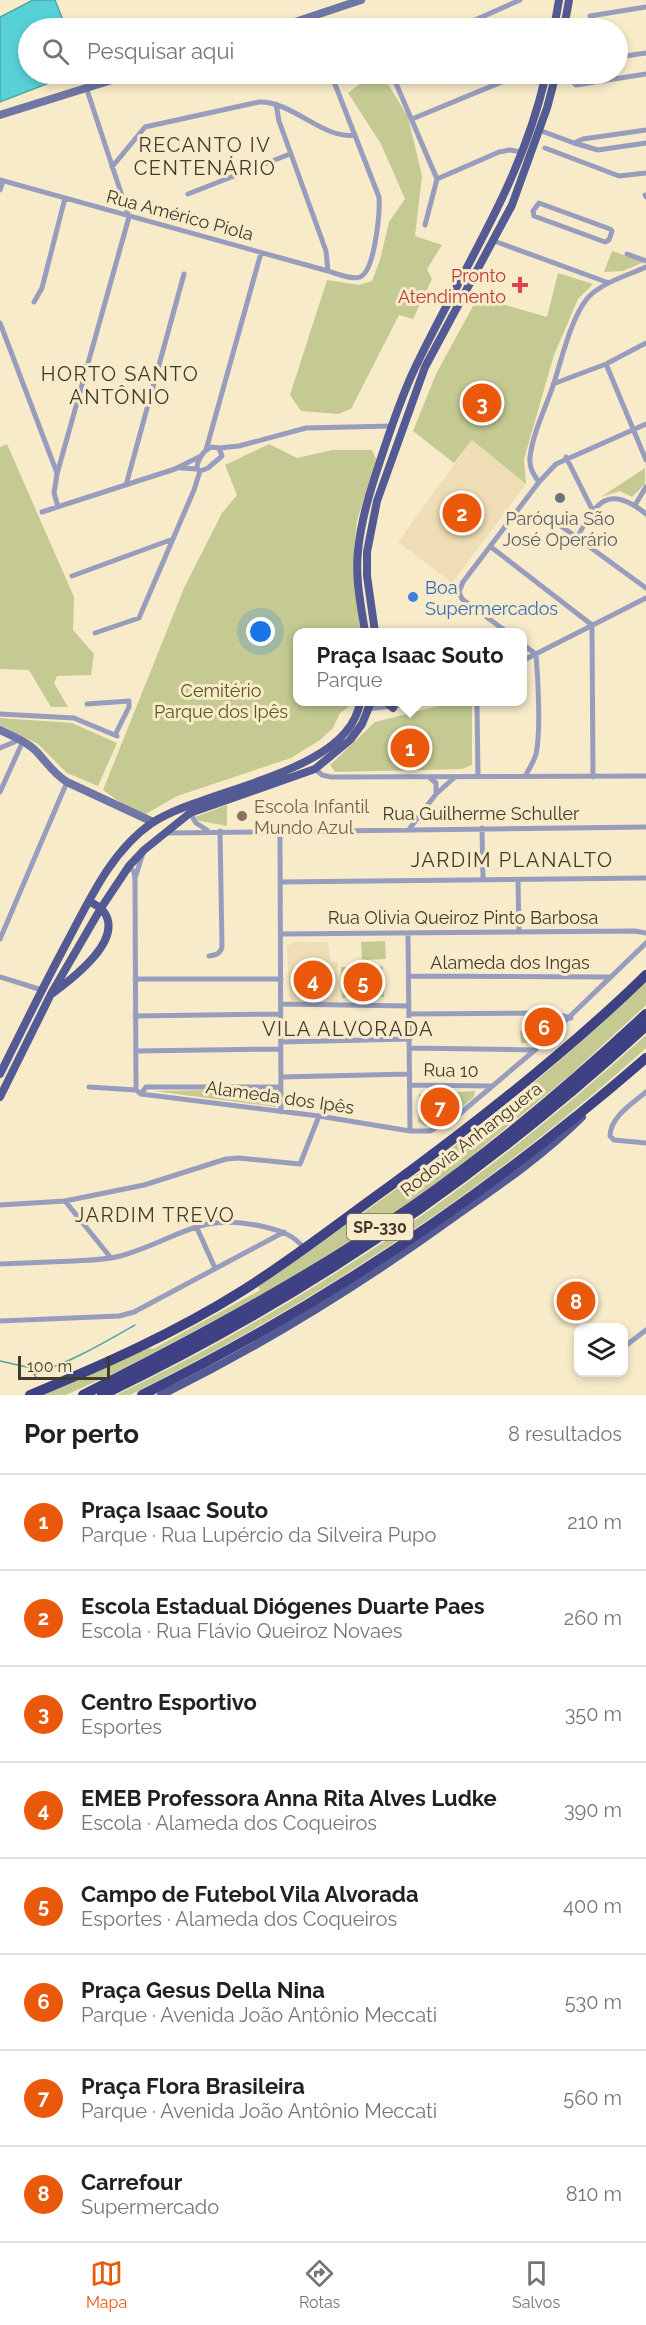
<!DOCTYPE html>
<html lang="pt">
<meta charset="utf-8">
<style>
body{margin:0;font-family:Raleway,sans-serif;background:#f2f2f2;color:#202124}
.controls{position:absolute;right:18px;bottom:18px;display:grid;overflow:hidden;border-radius:12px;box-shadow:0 3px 9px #0003}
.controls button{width:54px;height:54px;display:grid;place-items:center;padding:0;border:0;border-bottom:2px solid #e0e0e0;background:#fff;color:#202124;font:30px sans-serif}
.scale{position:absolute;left:18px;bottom:15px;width:92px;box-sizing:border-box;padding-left:6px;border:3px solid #403b2d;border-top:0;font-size:16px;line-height:21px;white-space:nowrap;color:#403b2d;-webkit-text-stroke:4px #f8ebc9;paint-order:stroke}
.you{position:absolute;left:261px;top:632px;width:21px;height:21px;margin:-15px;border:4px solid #fff;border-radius:50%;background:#1a73e8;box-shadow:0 0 0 9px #1a73e833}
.badge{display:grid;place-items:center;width:39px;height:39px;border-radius:50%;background:#ea580c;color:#fff;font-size:20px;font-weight:700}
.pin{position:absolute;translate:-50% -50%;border:3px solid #fff;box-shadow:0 2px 6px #0006}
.popup{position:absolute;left:293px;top:628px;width:234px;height:78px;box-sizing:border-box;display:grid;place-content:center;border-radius:12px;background:#fff;filter:drop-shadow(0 2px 4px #0005);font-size:20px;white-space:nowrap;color:#757577}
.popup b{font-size:22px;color:#202124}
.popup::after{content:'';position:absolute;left:50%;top:100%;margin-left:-12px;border:12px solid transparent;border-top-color:#fff}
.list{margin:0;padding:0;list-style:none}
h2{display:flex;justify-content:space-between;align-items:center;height:78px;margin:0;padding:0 24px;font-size:26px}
h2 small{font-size:20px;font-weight:400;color:#757577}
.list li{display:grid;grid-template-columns:39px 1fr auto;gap:18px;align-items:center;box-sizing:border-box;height:96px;padding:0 24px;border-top:2px solid #e0e0e0}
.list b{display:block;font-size:22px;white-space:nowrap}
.list p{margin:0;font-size:20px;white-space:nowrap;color:#757577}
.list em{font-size:20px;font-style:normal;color:#757577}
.icon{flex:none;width:33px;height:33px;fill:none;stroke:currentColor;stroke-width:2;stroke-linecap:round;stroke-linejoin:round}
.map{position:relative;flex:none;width:646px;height:1395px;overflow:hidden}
.search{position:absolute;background:#fff;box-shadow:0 3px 9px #0003;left:18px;right:18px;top:18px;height:66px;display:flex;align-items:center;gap:15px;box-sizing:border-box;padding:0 21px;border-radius:33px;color:#757577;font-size:22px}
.sheet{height:846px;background:#fff}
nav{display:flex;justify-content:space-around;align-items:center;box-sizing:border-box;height:84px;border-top:2px solid #e0e0e0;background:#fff;font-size:16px;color:#757577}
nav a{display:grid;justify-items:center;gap:3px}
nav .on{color:#ea580c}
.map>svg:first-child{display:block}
.built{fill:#efdeb5}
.green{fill:#c4ca92}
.water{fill:#56d2d7;stroke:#4fa5a4;stroke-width:1.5}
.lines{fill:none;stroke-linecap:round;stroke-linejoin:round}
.stream{stroke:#4fa5a4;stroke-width:1.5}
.street{stroke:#989dbe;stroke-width:5}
.secondary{stroke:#7076a6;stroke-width:8}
.primary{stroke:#545a94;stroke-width:8}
.highway{stroke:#3e4184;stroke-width:10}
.health-dot{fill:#e0444e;stroke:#f8ebc9;stroke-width:2}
.worship-dot{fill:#6b7280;stroke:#f8ebc9;stroke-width:2}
.shop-dot{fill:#3f7fe0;stroke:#f8ebc9;stroke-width:2}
.education-dot{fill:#8d6e63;stroke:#f8ebc9;stroke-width:2}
.labels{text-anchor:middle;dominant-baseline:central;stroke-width:6;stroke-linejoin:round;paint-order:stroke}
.shield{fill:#f8ebc9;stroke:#77705c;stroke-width:1.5}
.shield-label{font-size:16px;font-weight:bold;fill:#403b2d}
.street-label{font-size:18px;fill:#403b2d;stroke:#f8ebc9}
.health-label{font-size:18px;fill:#be3a42;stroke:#f8ebc9;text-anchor:end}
.worship-label{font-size:18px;fill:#5b616d;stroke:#f8ebc9}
.shop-label{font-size:18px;fill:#366cbe;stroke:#f8ebc9;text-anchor:start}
.park-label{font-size:18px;fill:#565a1c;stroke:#f8ebc9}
.education-label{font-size:18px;fill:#785e54;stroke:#f8ebc9;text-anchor:start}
.neighbourhood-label{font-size:20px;letter-spacing:1.5px;fill:#403b2d;stroke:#f8ebc9}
</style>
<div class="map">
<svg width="646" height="1395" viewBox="0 0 646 1395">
<rect width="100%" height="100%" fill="#f8ebc9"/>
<path class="built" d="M472,440L526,484L452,583L398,542Z
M292,942H328L331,962H338V1005L292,1001L290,998L287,947Z"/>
<path class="green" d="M373,74H382L408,117L422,176L415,236L442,245L427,269L432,279L413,319L399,315L351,409L338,414L301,411L290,395L327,280L359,285L372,281L380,260L389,222L405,199L381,144L348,93Z
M612,251L644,262L623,271L604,272Z
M558,273L593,284L578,299L554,355L524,459L526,484L472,440L454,463L413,431L436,374L478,297L547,317Z
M7,444L74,597L73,630L94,654L91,675L57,676L54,683L68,707H51L29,670L0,669V447Z
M269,444L297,458L332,450H372L376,459L357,521L354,551L360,632H298V702H355L340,713L333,728L320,740L291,758L177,796L146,814L124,805L103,790L184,588L222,513L237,495L225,465Z
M645,468V484L632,497L620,491L601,497Z
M454,702H472V765L462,769L335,772L330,765L375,722Z
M0,718L72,723L117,743L98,786L67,773L38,744L0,725Z
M227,805V826L190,819Z
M385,941L386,959L362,960L361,942Z
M383,966L384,997L342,998L341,967Z
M646,979V1005L569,1076L461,1165L384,1221L292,1279L121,1370L66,1395H40L149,1348L153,1349L260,1290L258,1287C368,1209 481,1133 580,1042C603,1022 624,1000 646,979Z
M536,1015L556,1016V1024L539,1043H521L520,1031H536Z
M646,1035V1048C491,1188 316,1302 130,1395H116C310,1302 487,1180 646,1035Z
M278,1089L276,1107L154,1091Z
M475,1091L474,1097L449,1117L426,1126L418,1122L419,1094Z"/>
<path class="water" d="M33,0H55L66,28H28V74H67L59,79L0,102V17Z"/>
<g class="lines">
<path class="stream" d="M0,1361L31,1368L37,1379
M34,1374C71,1362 102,1344 135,1325"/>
<path class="street" d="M590,16L646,7
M311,18L314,28
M457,28L520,0
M618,57L646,53
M392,74L437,179L425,225
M573,74V82L576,85L646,74
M276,104L279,121L326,251L328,271
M412,119L521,74
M539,130L574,143
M646,130L583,139L574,143L598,150L646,143
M545,148L619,176L646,173
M112,167L145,127L259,102C293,101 323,140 355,135
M437,179L499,152L510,150L522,152
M0,180L328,271C337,274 351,280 360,277C375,271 380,212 379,197L331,74
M0,190L3,181
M188,194L290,154
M645,195L646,197
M539,203L610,229L612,231L609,240L605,242L534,216L533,211Z
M494,241L609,283
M627,254L646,261
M34,302L42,288L65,198
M0,323L57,473
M606,364L646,460
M553,384L606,364L646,343
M211,447L219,448L222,456L208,468L200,471L197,469C197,460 203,451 211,447Z
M219,448L239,446L306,428L392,426
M206,450L261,253
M566,457L592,509
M180,468L197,469
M539,482C533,474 529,467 530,457C533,433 545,409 553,386C561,362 570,321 586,300C599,283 627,276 646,267
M126,485L184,274
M635,505L646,487
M58,507L54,493L57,474L129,217L86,87
M42,512L175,469L201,456
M561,526L646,588
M577,538C595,503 608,483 646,514
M491,547L592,625L593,777
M72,576L173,539
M507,632L462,599L459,592L463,582L539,482L556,464L646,424
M95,633L139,618L194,490L200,471
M522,644L536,654C538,678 541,732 536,754C534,762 529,768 526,775
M522,661L646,598
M477,702L478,777
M87,704L129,701V707L115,735
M366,709L430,702
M0,714L74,718L117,736
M0,748L19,740
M315,769L322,775L331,777L646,776
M430,778L436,783V794
M0,792L23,741
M190,813L196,823L207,830
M410,828L436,794L455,777
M482,828L483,880
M280,830L281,1112
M168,833L646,827
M129,866L134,872L135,880L136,1090
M135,878L143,853
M518,880L519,932
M280,882L646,878
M408,933L410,1131
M281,934L635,931L646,933
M0,939L67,782
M209,956C216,955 220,954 222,947L220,831
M409,976L611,977
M0,977L42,990
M135,979H281
M281,1004L409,1006
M409,1014L552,1013L571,1018
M135,1016L281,1014
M281,1042L410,1039
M410,1048L534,1050
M136,1051L281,1049
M281,1077L410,1074
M410,1085L491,1086
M89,1087L136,1090L141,1094L319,1116L410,1131H430L457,1116L535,1050L646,943
M646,1092C633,1103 610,1117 610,1136L614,1140L646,1143
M141,1094L146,1087H281
M65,1201L111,1258
M0,1205L65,1201L144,1185L226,1159L239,1158L300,1164L319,1116
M196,1226L215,1268
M0,1264C25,1263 49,1262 74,1261C90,1260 108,1260 124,1255C181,1238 199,1211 265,1227C282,1231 293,1235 304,1248
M0,1321L119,1316L134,1312L284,1232
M624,1347L646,1330"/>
<path class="secondary" d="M277,28L361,0
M0,115L131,74
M0,730C13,736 27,742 37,752C47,763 54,774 67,782L153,822"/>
<path class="primary" d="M554,28L559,0
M564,28L569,0
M365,632C361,606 355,578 358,551C361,519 371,488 381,458C391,428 401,397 415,368C462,269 522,183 546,74
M375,632L367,576V552L377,501L425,367L512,205L547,108L556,74
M386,702L393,708
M53,993C72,979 124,940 104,912C101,907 94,904 89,901
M0,1074C22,1030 43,987 66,944C89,901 111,851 152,823C205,788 349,774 360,702
M0,1097L51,994L101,908L129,866L144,850L190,813L315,769L350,740L362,724L371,702
M161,1395C265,1344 363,1283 457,1215C500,1185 545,1154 582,1117"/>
<path class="highway" d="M30,1395C103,1365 175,1333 242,1291C293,1259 341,1221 390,1186C479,1121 567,1052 646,975
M83,1395C196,1338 310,1277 414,1205C496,1148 573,1082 646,1014
M102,1395C303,1299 482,1177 646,1026
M142,1395C324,1305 493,1191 646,1058"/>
</g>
<path class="health-dot" d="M517 276h6v6h6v6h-6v6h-6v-6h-6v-6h6z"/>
<circle class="worship-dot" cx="560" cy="498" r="6"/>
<circle class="shop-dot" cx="413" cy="597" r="6"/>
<circle class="education-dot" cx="242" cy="816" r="6"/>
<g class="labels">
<rect class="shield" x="347" y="1214" width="66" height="26" rx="4.5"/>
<g class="shield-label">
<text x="380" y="1227">SP-330</text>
</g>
<g class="street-label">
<text transform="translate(180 215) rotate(15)">Rua Américo Piola</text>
<text x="481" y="813">Rua Guilherme Schuller</text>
<text x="463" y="917">Rua Olivia Queiroz Pinto Barbosa</text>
<text x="510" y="962">Alameda dos Ingas</text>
<text transform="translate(451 1070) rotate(1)">Rua 10</text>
<text transform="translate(280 1097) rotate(8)">Alameda dos Ipês</text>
<text transform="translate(471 1139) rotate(-38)">Rodovia Anhanguera</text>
</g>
<g class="health-label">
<text x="506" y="275">Pronto<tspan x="506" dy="21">Atendimento</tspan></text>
</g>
<g class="worship-label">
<text x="560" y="518">Paróquia São<tspan x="560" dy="21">José Operário</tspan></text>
</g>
<g class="shop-label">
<text x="425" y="587">Boa<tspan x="425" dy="21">Supermercados</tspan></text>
</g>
<g class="park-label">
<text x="221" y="690">Cemitério<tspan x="221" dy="21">Parque dos Ipês</tspan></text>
</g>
<g class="education-label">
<text x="254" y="806">Escola Infantil<tspan x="254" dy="21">Mundo Azul</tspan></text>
</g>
<g class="neighbourhood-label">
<text x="205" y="145">RECANTO IV<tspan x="205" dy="23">CENTENÁRIO</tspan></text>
<text x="120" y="374">HORTO SANTO<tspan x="120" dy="23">ANTÔNIO</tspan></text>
<text x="512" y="860">JARDIM PLANALTO</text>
<text x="348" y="1029">VILA ALVORADA</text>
<text x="155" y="1215">JARDIM TREVO</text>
</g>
</g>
</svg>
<div class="controls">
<button><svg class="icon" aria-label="layers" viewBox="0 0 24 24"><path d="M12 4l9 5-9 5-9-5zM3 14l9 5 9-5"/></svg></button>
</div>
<div class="scale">100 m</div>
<div class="you"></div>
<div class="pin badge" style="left:410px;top:748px">1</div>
<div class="popup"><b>Praça Isaac Souto</b>Parque</div>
<div class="pin badge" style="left:462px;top:513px">2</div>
<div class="pin badge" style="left:482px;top:403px">3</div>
<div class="pin badge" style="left:313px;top:980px">4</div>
<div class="pin badge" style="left:363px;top:982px">5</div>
<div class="pin badge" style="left:544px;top:1027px">6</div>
<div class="pin badge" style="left:440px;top:1107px">7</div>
<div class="pin badge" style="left:576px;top:1301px">8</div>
<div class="search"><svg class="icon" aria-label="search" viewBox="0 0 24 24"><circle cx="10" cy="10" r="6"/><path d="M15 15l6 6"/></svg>Pesquisar aqui</div>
</div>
<section class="sheet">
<h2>Por perto<small>8 resultados</small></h2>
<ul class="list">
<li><span class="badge">1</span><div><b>Praça Isaac Souto</b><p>Parque · Rua Lupércio da Silveira Pupo</p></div><em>210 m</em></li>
<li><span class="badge">2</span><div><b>Escola Estadual Diógenes Duarte Paes</b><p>Escola · Rua Flávio Queiroz Novaes</p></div><em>260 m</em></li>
<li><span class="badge">3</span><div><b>Centro Esportivo</b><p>Esportes</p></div><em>350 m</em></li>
<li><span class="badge">4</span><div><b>EMEB Professora Anna Rita Alves Ludke</b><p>Escola · Alameda dos Coqueiros</p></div><em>390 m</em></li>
<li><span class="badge">5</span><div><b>Campo de Futebol Vila Alvorada</b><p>Esportes · Alameda dos Coqueiros</p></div><em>400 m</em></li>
<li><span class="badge">6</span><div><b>Praça Gesus Della Nina</b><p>Parque · Avenida João Antônio Meccati</p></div><em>530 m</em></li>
<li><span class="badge">7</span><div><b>Praça Flora Brasileira</b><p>Parque · Avenida João Antônio Meccati</p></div><em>560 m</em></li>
<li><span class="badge">8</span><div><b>Carrefour</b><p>Supermercado</p></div><em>810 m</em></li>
</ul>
</section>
<nav>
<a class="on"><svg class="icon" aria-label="map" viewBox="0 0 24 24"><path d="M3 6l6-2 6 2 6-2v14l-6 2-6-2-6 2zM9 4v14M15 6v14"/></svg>Mapa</a>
<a><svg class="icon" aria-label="directions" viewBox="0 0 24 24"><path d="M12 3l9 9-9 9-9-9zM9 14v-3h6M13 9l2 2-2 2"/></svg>Rotas</a>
<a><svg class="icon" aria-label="saved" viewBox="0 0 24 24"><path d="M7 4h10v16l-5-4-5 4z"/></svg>Salvos</a>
</nav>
